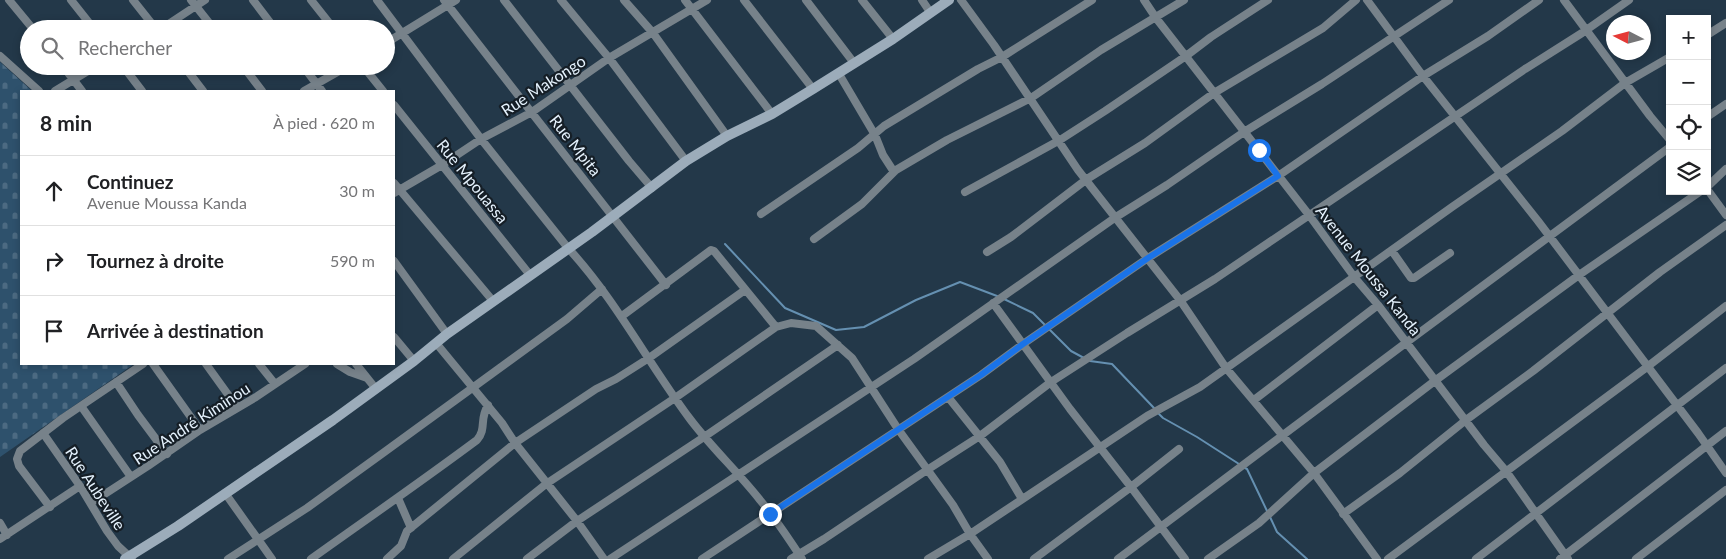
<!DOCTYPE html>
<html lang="fr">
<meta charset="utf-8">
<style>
body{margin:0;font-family:Lato,sans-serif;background:#f6f6f6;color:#202124}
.controls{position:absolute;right:15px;top:15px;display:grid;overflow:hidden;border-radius:0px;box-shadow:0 2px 8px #0003}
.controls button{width:45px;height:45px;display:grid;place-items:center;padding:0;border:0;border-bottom:1px solid #e0e0e0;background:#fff;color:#202124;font:25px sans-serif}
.compass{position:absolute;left:1606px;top:15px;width:45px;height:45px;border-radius:50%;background:#fff;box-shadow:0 2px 8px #0003;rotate:276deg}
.stop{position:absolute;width:15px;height:15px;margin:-11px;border:4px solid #1a73e8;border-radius:50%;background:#fff}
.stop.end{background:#1a73e8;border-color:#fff;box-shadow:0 1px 5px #0008}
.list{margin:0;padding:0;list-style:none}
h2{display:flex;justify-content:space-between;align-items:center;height:65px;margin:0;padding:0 20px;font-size:21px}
h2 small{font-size:16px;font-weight:400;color:#757577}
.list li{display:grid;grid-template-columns:32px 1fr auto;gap:15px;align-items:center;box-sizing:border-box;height:70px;padding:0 20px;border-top:1px solid #e0e0e0}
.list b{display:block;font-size:19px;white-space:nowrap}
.list p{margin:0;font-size:16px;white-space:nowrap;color:#757577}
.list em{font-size:16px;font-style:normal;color:#757577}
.icon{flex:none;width:28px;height:28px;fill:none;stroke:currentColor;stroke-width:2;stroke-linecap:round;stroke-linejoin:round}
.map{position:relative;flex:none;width:1726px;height:559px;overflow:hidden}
.search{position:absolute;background:#fff;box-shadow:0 2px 8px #0003;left:20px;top:20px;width:375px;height:55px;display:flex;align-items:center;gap:12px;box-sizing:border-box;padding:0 18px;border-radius:28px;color:#757577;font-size:19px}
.panel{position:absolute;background:#fff;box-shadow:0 2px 8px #0003;left:20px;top:90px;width:375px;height:275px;border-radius:0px}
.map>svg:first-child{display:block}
.cemetery{fill:url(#cemetery-stones)}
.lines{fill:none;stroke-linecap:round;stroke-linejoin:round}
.stream{stroke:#6590b1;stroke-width:2}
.street{stroke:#77828a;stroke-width:8}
.secondary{stroke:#9cacba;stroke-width:10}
.route{stroke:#1a73e8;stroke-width:6}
.labels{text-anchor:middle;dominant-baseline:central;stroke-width:4.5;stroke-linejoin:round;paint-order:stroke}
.street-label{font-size:16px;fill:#e5f2fd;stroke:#151e26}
</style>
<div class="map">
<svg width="1726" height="559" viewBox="0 0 1726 559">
<defs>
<pattern id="cemetery-stones" width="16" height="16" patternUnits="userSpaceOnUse" patternTransform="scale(1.25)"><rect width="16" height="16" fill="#2e516c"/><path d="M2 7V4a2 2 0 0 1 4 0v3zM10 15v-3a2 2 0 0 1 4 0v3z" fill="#4c6a82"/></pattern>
</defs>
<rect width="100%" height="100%" fill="#233849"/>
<path class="cemetery" d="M0,62L32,91H21V364H134L0,457Z"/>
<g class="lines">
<path class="stream" d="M725,244L785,308L836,330L864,327L916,300L960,282L997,296
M1004,299L1033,313L1046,326
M1049,329L1071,351L1084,358
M1090,361L1112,364L1154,408
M1159,414L1163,418L1197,437L1239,464
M1245,468L1247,469L1268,513
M1270,517L1277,532L1307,559"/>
<path class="street" d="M9,0L33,29
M71,0L94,29
M133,0L156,29
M191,0L214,29
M253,0L275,29
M311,0L334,29
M377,0L481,139L568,248C616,300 648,363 690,419C711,447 738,472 760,500C775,518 789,539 802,559
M444,0L666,285
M504,0L629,161L652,188
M561,0L609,58L686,161
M624,0L653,33L727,136
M685,0L772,114
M744,0L813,89
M806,0L854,63
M862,0L893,39
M922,0L930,12
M961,0L994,45L1078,170L1180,300L1226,368L1314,473L1377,559
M1144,0L1156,18L1309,215L1355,278L1378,305L1484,445L1506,471L1568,559
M1367,0L1423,76L1538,221L1698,433L1726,473
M1564,0L1650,116L1670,140
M161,29L205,0
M1707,35L1726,23
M386,43L456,0
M0,56L39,91
M63,66L82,91
M123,66L142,91
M184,66L203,91
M243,66L262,91
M303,66L322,91
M363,66L383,91
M839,74L875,135L883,155L894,172
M55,91L96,66
M304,91L348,66
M394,105L530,275
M1707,117L1726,104
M394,183L493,301
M1707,187L1726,169
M1707,189L1726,215
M965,192L1060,140L1105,111L1186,56L1211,37L1268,0
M394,193L442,165L481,139L532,112L609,58L707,0
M761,214L858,148L884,126L978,69L1002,57L1092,0
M814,239L862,204L896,170L947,140L1031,98L1101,50L1184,0
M1392,251L1411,278H1414L1450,253
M987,252L1011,237L1087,179L1145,143L1214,93L1323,28L1356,0
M394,261L447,334
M993,303L1070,409L1131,487L1185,559
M622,316L711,250L714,251L776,327
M394,337L414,361
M436,343L502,423L515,443L577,521L604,559
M153,364L200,430
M206,364L237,407
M259,364L275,384
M337,364L350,372L367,378
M356,364L376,389
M116,382L138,415L167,454
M948,397L1000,462L1022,499
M1254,400L1378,305
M81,406L131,477
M43,433L80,486L107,531L118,546L132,559
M225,493L272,559
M398,498L411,528
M91,503L148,466L200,430L256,397L305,364
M50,507L19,466L17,459L20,451L63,418L143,364
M1343,514L1400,473L1466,420L1533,371L1660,272L1726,225
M0,523L7,535
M0,539L80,486
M228,559L307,508L383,453L567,319L602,289
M311,559C367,519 422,481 477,440C487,428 479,420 488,405
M387,559L401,546L407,531L515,443L596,389L616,379L649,358L745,290
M453,559L546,484L675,398L776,327L791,323L816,326L852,358L898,429L953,505L970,534L988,559
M527,559L577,521L704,437L838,345
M610,559L914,359L1116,217L1167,185L1244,132L1322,84L1449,0
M702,559L981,375L1023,344L1148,258L1278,176L1423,76L1488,36L1539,0
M791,559L824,539L927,470L980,436L1051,382L1127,333L1215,279L1525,69L1582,33L1629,0
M928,559L970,534L1147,416L1200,387L1452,207L1562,131L1625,83L1670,57
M1034,559L1131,487L1179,449
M1118,559L1407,342L1670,147
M1208,559L1259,523L1314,473L1436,380L1579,275L1701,191
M1388,559L1647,367L1726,306
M1476,559L1726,368
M1560,559L1726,431
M1636,559L1726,490"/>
<path class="secondary" d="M125,559L178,526L333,420L414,361L447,334L592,232L686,161L727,136L772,114L813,89L893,39L949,0"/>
</g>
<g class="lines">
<path class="route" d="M770,514L981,375L1023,344L1148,258L1278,176L1259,150"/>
</g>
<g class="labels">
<g class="street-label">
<text transform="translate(543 85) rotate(-33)">Rue Makongo</text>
<text transform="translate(576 145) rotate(52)">Rue Mpita</text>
<text transform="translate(473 181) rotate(51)">Rue Mpouassa</text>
<text transform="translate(1369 270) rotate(52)">Avenue Moussa Kanda</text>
<text transform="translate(191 423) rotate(-33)">Rue André Kiminou</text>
<text transform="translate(96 488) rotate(57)">Rue Aubeville</text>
</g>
</g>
</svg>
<div class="controls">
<button>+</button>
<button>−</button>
<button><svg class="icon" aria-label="locate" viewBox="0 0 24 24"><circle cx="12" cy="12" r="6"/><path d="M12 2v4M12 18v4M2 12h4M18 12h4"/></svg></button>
<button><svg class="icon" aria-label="layers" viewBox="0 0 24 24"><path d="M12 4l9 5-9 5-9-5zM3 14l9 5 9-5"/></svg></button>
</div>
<svg class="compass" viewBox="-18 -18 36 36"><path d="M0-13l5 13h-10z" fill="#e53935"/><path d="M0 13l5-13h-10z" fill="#757577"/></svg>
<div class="stop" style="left:1259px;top:150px"></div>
<div class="stop end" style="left:770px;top:514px"></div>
<div class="search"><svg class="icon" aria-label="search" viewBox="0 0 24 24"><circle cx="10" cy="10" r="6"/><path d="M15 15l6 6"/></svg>Rechercher</div>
<section class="panel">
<h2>8 min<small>À pied · 620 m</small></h2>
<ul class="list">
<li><svg class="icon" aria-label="ahead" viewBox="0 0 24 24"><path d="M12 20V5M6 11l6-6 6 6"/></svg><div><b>Continuez</b><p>Avenue Moussa Kanda</p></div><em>30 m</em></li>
<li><svg class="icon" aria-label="right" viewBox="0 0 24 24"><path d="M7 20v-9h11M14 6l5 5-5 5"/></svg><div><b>Tournez à droite</b></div><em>590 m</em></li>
<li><svg class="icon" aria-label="arrive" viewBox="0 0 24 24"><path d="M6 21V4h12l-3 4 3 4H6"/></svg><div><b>Arrivée à destination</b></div></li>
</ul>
</section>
</div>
